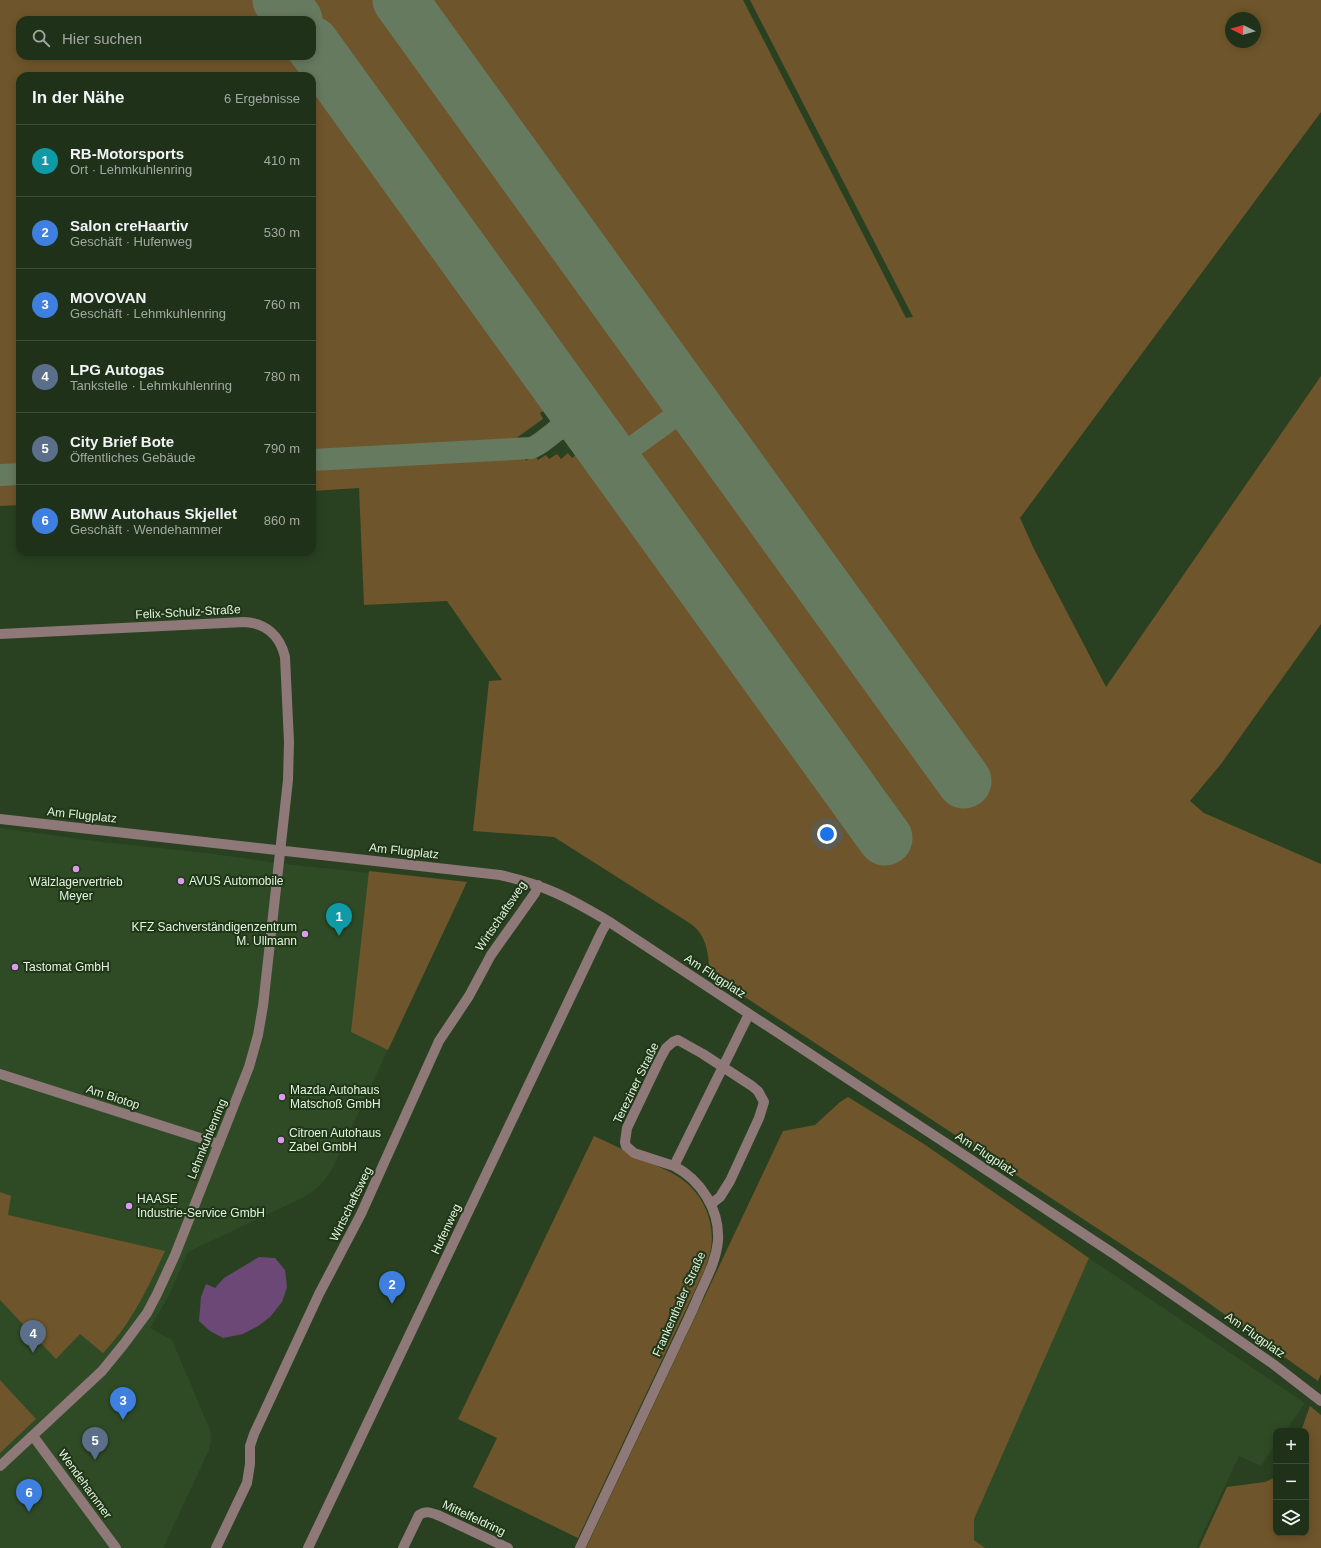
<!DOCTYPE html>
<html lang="de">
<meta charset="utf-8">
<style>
body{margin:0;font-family:Arial,sans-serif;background:#273922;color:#f1f3f6}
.controls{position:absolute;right:12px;bottom:12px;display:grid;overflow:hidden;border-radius:8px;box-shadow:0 2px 10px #0003}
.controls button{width:36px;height:36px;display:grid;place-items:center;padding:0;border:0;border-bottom:1px solid #3c4c38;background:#1f3119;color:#f1f3f6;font:20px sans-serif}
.compass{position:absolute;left:1225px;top:12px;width:36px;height:36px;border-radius:50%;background:#1f3119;box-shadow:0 2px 10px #0003;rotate:275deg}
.you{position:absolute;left:827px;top:834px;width:14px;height:14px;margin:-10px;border:3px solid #fff;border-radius:50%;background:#1a73e8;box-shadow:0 0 0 6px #1a73e833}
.badge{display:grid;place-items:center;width:26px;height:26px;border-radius:50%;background:#e69b98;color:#fff;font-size:13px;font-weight:700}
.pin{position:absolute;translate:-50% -33px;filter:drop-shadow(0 1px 2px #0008)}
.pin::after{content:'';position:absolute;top:21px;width:14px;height:12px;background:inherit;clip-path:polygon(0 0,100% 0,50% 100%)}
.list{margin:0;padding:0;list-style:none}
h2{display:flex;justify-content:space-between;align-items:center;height:52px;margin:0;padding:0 16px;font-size:17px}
h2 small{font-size:13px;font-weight:400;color:#a1a9a2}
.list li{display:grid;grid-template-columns:26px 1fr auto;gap:12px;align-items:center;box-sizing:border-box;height:72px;padding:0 16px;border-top:1px solid #3c4c38}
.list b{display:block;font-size:15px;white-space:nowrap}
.list p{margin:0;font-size:13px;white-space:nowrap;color:#a1a9a2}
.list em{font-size:13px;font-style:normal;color:#a1a9a2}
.icon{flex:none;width:22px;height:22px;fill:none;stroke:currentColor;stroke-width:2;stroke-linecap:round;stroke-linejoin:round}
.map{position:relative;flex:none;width:1321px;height:1548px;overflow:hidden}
.search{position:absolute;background:#1f3119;box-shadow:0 2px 10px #0003;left:16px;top:16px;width:300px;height:44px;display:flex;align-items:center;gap:10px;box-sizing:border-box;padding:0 14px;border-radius:12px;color:#a1a9a2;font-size:15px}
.panel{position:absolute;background:#1f3119;box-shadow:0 2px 10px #0003;left:16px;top:72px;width:300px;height:484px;border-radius:12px}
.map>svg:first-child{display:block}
.built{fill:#2f4b26}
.green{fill:#6f552b;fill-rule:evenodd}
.water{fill:#6c4876}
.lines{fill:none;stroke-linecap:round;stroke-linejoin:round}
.taxiway{stroke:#667a5f;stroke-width:22}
.runway{stroke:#667a5f;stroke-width:55}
.minor{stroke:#8e7878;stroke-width:10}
.poi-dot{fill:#de98f2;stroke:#1f3617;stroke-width:1.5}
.labels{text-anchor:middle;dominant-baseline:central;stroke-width:4;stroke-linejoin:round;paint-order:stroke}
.street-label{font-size:12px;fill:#e4f3e0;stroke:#1f3617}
.poi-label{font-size:12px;fill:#e4f3e0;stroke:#1f3617;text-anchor:start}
</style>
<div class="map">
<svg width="1321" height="1548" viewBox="0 0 1321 1548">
<rect width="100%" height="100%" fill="#294121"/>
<path class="built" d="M0,828L94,841L214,854L284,864L466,883L332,1169L324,1181L316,1189L302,1198L188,1252L168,1297L150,1328L172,1340L210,1430L211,1440L209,1450L163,1548H0Z
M1089,1258L1305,1403L1285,1431H1276V1444L1261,1466L1239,1456L1196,1548H951Z"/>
<path class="green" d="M0,0H259L274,20H20V56H300L548,400L544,403L548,408L540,413L543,419L512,441L513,443L312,453V76H20V468L0,469Z
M301,0H743L906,318L913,317L750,0H1321V112L1020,518L1034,549L1106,687L1321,376V624L1221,764L1190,801L1204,813L1321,864V1374L1318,1381L1182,1284L710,974C708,954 708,937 691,924L554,837L473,831L489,681L502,680L447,601L364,605L359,488L312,491V466L521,456V459H525L526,461L534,455L538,460L546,455L549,459L557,454L561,459L568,453L572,458L576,455L579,460L583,457L587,462L591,459L834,796L827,802L864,853L907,822L875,777L867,783ZM1231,18H1255V42H1231Z
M20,481V505L0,506V482Z
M369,871L467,882L388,1050L351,1032Z
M848,1097L924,1144L1089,1258L974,1519V1540L985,1548H586L783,1131L815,1125L840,1102Z
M594,1136C611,1144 629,1152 646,1161C659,1167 673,1172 684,1181C704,1196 715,1223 711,1248C710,1255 707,1262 705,1269L578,1538L473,1487L497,1438L458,1419Z
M0,1192L11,1196L8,1215L165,1251C148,1288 131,1324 103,1353L80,1334L56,1359L0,1300Z
M0,1380L36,1419L0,1453Z
M1310,1406L1321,1415V1548H1199L1227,1487L1265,1482L1276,1477V1533H1306V1431H1301Z"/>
<path class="water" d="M259,1257L275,1258L285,1270L287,1287L282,1302L270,1317L258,1326L243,1334L223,1338L210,1331L199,1321L201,1297L206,1284L215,1288L224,1278Z"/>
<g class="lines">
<path class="taxiway" d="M558,430C572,424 585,426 596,437
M312,460L531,448C537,446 542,442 547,438C564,426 574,414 564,393
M613,461L692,404
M0,475L20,474"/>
<path class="runway" d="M280,0L295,20
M400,0L964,781
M312,44L885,838"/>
<path class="minor" d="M0,634L244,622C266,623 280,636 285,657L289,742L288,780L263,1006L258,1035L249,1067L175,1255L157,1294L147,1313L124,1344L102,1371L0,1466
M0,819L500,875C543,884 571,899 608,921L1114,1254L1273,1364L1321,1401
M0,1074L219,1144
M674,1166L634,1153L626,1146L625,1142L627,1128L659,1061L666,1048L673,1042L678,1040L703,1054L752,1086L758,1091L764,1102L759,1118L730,1181L720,1197L711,1204
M33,1436L116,1548
M216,1548L247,1483L250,1464V1446L254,1434L319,1294L361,1214L439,1041L469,996L491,955L535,893L538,885
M308,1548L602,931L608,921
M403,1548L419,1515C427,1510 432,1513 440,1516L508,1548
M580,1548C612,1480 644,1412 676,1345C684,1328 692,1312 699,1295C707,1277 716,1261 718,1241C720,1210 701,1180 674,1166L749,1014"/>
</g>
<g class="poi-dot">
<circle cx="76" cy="869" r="4"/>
<circle cx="181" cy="881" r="4"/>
<circle cx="305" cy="934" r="4"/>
<circle cx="15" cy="967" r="4"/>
<circle cx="282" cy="1097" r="4"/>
<circle cx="281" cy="1140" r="4"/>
<circle cx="129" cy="1206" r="4"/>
</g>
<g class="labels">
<g class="street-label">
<text transform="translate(188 612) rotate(-3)">Felix-Schulz-Straße</text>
<text transform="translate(82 815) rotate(6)">Am Flugplatz</text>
<text transform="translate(404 851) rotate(6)">Am Flugplatz</text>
<text transform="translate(501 916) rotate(-56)">Wirtschaftsweg</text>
<text transform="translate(715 976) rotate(33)">Am Flugplatz</text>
<text transform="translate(636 1083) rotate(-64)">Tereziner Straße</text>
<text transform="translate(113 1097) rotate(18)">Am Biotop</text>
<text transform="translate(207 1139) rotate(-68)">Lehmkuhlenring</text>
<text transform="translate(986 1154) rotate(33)">Am Flugplatz</text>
<text transform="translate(351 1204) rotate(-64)">Wirtschaftsweg</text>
<text transform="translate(446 1229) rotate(-65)">Hufenweg</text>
<text transform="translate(679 1304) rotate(-66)">Frankenthaler Straße</text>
<text transform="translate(1255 1335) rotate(35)">Am Flugplatz</text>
<text transform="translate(85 1484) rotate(54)">Wendehammer</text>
<text transform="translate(474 1518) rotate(25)">Mittelfeldring</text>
</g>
<g class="poi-label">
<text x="189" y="881">AVUS Automobile</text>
<text x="76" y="882" text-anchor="middle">Wälzlagervertrieb<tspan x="76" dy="14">Meyer</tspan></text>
<text x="297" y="927" text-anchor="end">KFZ Sachverständigenzentrum<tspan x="297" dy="14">M. Ullmann</tspan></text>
<text x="23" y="967">Tastomat GmbH</text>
<text x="290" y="1090">Mazda Autohaus<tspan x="290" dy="14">Matschoß GmbH</tspan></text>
<text x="289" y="1133">Citroen Autohaus<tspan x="289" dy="14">Zabel GmbH</tspan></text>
<text x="137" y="1199">HAASE<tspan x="137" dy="14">Industrie-Service GmbH</tspan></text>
</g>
</g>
</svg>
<div class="controls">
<button>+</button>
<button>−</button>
<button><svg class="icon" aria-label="layers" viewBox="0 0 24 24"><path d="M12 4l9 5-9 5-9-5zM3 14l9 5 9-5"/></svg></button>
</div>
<svg class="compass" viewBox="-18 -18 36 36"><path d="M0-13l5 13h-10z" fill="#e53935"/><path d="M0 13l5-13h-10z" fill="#a1a9a2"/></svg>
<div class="you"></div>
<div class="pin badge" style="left:339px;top:936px;background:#0f9aa8">1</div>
<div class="pin badge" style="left:392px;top:1304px;background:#3f7fe0">2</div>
<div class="pin badge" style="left:123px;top:1420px;background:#3f7fe0">3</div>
<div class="pin badge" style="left:33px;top:1353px;background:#5c6f8a">4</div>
<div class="pin badge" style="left:95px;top:1460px;background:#5c6f8a">5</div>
<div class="pin badge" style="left:29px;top:1512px;background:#3f7fe0">6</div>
<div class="search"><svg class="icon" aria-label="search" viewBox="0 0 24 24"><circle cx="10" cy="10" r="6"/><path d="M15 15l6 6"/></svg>Hier suchen</div>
<section class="panel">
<h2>In der Nähe<small>6 Ergebnisse</small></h2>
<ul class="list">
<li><span class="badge" style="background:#0f9aa8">1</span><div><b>RB-Motorsports</b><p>Ort · Lehmkuhlenring</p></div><em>410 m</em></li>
<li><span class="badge" style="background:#3f7fe0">2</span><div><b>Salon creHaartiv</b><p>Geschäft · Hufenweg</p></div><em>530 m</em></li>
<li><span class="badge" style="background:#3f7fe0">3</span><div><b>MOVOVAN</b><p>Geschäft · Lehmkuhlenring</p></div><em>760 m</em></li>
<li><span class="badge" style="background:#5c6f8a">4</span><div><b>LPG Autogas</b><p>Tankstelle · Lehmkuhlenring</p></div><em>780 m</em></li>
<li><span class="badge" style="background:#5c6f8a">5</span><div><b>City Brief Bote</b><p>Öffentliches Gebäude</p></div><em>790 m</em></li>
<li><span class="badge" style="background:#3f7fe0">6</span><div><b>BMW Autohaus Skjellet</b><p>Geschäft · Wendehammer</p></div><em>860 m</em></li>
</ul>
</section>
</div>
